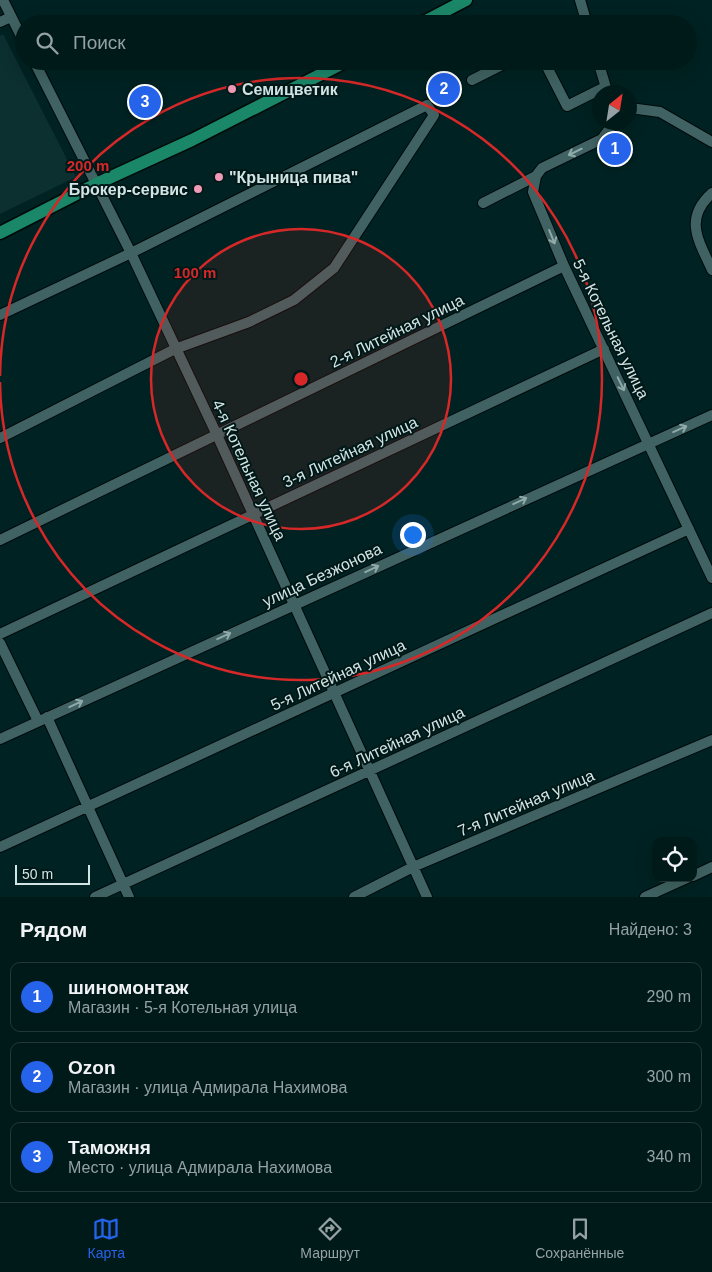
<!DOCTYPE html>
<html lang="ru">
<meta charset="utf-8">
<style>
body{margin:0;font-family:Arial,sans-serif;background:#0e2727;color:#f1f3f6}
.controls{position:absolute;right:15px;bottom:15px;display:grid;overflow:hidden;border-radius:10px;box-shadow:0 5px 20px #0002}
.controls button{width:45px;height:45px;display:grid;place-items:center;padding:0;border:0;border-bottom:1px solid #223839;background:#001a1a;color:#f1f3f6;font:25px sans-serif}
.compass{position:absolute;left:592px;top:85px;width:45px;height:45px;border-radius:50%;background:#001a1a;box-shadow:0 5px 20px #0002;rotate:30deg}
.scale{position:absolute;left:15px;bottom:12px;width:75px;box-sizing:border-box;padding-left:5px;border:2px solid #d2e5e4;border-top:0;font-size:14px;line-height:18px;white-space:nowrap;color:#d2e5e4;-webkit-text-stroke:4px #001818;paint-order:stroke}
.you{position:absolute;left:412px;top:534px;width:18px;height:18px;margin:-12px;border:4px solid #fff;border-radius:50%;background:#1a73e8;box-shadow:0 0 0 8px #1a73e833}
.badge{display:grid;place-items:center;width:32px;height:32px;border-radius:50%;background:#2563eb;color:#fff;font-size:16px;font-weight:700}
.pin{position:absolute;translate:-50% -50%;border:2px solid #fff;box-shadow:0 1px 5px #0006}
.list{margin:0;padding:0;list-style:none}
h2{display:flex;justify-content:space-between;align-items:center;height:65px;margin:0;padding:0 20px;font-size:21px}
h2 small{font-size:16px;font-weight:400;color:#95a1a2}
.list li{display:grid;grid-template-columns:32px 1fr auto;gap:15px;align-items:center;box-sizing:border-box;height:70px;margin:0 10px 10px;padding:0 10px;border:1px solid #223839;border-radius:10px}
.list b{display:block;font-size:19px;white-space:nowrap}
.list p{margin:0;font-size:16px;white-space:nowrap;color:#95a1a2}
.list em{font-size:16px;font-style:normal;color:#95a1a2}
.icon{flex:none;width:28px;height:28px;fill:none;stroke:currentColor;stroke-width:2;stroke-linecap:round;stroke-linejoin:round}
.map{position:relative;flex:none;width:712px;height:897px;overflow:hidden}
.search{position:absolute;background:#001a1a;box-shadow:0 5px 20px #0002;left:15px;right:15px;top:15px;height:55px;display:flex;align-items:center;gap:12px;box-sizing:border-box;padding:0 18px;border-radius:28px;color:#95a1a2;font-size:19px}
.sheet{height:305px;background:#001a1a}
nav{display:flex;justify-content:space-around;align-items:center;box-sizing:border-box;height:70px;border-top:1px solid #223839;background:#001a1a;font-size:14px;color:#95a1a2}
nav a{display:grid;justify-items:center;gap:2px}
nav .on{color:#2563eb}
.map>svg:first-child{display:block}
.built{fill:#0c2f2f}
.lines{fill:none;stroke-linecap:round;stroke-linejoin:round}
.minor-casing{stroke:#000a0a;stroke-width:12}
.major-casing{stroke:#000a0a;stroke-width:15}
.minor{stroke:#406262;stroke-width:10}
.major{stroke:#1b8769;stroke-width:12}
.oneway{stroke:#90aaaa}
.ring{fill:none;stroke:#d62828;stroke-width:2.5}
.poi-dot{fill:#f09ab6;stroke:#001818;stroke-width:2}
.labels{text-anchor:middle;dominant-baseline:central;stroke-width:4;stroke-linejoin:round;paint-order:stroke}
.poi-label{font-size:16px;font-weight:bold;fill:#d2e5e4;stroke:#001818;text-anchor:start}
.street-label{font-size:16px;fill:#d2e5e4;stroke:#001818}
.centre{fill:#d62828;stroke:#001818;stroke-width:2.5}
.ring-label{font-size:15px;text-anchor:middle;font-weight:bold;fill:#d62828;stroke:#001818;stroke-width:4;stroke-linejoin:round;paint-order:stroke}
</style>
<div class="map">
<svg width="712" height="897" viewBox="0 0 712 897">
<rect width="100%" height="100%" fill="#022"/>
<path class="built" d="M3,34L76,177L0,214V36Z"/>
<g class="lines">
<defs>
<path id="minor" d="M3,0L24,42
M580,0L587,24
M0,22L11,17
M34,61L131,253L217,435L427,897
M544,61L567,106L605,87
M598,61L607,91
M472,80L510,61
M630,108L660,112L712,142
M611,122L610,128L602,139L542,168L536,176L533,192L564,266L712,578
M712,193C683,219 699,241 712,270
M483,203L536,176
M0,315L131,253L427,105L434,115L334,268L294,300L249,322L175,349L0,438
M0,540L564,266
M0,634L604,349
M0,643L38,721
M47,717L129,897
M0,739L712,415
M0,847L689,529
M693,876L712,867
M95,897L712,613
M354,897L413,867L712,740
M645,897L687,878"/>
<path id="major" d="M420,24L466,0
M0,233L96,184L192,140L347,61"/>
</defs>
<use href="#minor" class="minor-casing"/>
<use href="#major" class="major-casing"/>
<use href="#minor" class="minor"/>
<use href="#major" class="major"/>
</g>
<defs><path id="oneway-shaft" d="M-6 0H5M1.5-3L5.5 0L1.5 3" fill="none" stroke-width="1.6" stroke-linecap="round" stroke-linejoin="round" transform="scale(1.25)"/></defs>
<g class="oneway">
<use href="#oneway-shaft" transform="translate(575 152) rotate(154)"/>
<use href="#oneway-shaft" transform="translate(552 237) rotate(68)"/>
<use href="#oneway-shaft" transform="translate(621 384) rotate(64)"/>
<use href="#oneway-shaft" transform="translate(680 429) rotate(-24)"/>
<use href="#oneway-shaft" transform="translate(520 501) rotate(-25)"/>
<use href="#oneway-shaft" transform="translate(372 569) rotate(-25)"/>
<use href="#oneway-shaft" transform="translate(224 636) rotate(-25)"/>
<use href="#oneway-shaft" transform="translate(76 704) rotate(-25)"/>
</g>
<circle cx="301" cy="379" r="150" fill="#d62828" fill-opacity=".12"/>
<g class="ring">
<circle cx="301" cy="379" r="150"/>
<path d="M0 376A301 301 0 1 1 0 382"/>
</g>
<g class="poi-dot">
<circle cx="232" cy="89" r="5"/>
<circle cx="219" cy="177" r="5"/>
<circle cx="198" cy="189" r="5"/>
</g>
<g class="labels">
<g class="poi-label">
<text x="242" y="89">Семицветик</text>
<text x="229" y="177">"Крыница пива"</text>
<text x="188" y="189" text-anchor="end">Брокер-сервис</text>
</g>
<g class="street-label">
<text transform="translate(611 329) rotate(64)">5-я Котельная улица</text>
<text transform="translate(397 331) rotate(-26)">2-я Литейная улица</text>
<text transform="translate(350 452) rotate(-25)">3-я Литейная улица</text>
<text transform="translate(249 470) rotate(65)">4-я Котельная улица</text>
<text transform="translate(322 575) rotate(-25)">улица Безжонова</text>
<text transform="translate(338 675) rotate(-25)">5-я Литейная улица</text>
<text transform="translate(397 742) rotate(-25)">6-я Литейная улица</text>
<text transform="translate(526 803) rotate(-23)">7-я Литейная улица</text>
</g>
</g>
<circle cx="301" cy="379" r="8" class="centre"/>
<g class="ring-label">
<text x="88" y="171">200 m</text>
<text x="195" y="278">100 m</text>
</g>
</svg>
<div class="controls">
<button><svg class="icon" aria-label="locate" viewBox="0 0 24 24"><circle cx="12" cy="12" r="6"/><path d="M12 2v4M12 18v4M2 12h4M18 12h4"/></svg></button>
</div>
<svg class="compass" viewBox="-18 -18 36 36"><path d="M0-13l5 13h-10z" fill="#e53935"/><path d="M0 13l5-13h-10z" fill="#95a1a2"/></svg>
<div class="scale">50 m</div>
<div class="you"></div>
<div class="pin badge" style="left:615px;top:149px">1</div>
<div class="pin badge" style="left:444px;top:89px">2</div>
<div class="pin badge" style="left:145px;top:102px">3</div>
<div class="search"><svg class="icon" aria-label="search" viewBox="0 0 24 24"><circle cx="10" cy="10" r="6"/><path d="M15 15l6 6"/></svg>Поиск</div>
</div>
<section class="sheet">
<h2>Рядом<small>Найдено: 3</small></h2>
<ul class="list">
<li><span class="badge">1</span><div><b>шиномонтаж</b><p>Магазин · 5-я Котельная улица</p></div><em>290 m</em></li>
<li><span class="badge">2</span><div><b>Ozon</b><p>Магазин · улица Адмирала Нахимова</p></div><em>300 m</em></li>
<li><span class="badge">3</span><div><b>Таможня</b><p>Место · улица Адмирала Нахимова</p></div><em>340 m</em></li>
</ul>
</section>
<nav>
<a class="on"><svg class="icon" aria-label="map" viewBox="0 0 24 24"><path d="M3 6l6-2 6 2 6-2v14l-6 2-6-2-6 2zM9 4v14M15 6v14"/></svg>Карта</a>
<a><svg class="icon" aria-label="directions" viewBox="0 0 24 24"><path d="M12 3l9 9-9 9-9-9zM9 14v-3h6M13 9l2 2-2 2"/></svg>Маршрут</a>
<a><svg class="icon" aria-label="saved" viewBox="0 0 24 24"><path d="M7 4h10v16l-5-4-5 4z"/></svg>Сохранённые</a>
</nav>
